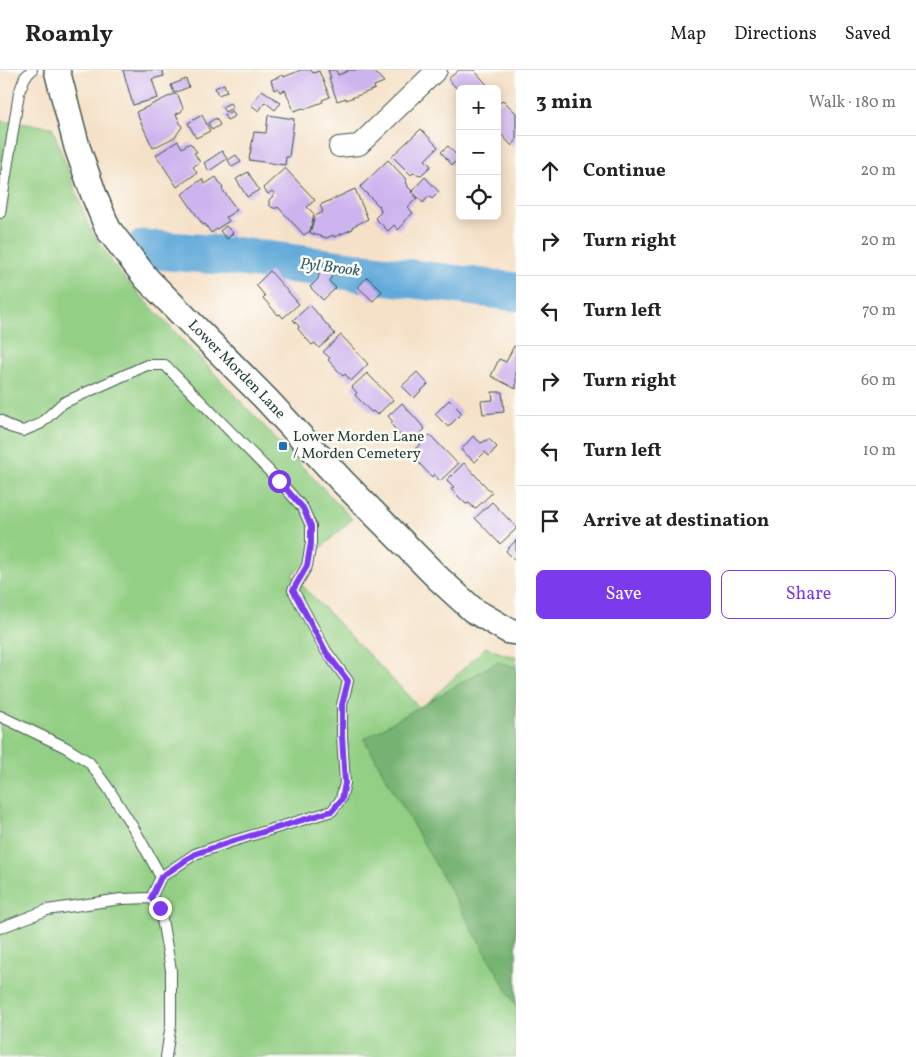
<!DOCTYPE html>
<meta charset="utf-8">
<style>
body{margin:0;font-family:Vollkorn,serif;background:#f6f6f6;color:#222}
.controls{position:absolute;right:15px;top:15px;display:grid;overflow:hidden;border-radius:8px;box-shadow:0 2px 12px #0003}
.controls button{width:45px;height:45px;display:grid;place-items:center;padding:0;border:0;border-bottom:1px solid #e0e0e0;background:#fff;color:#222;font:25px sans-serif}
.stop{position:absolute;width:15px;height:15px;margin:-11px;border:4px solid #7c3aed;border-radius:50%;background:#fff}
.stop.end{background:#7c3aed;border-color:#fff;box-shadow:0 1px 5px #0008}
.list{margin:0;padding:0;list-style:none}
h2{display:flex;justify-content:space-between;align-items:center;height:65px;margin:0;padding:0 20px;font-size:21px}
h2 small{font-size:16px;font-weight:400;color:#767676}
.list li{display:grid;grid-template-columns:32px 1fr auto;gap:15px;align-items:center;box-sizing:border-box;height:70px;padding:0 20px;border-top:1px solid #e0e0e0}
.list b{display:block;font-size:19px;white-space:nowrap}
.list em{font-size:16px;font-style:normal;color:#767676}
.actions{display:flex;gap:10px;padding:15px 20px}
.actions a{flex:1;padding:11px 0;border:1px solid #7c3aed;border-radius:8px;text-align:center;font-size:18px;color:#7c3aed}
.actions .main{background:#7c3aed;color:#fff}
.icon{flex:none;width:28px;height:28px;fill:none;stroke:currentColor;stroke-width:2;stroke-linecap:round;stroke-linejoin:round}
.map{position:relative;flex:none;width:516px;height:987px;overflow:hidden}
header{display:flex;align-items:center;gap:30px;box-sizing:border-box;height:70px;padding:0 25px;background:#fff;border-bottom:1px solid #e0e0e0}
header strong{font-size:24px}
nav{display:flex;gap:28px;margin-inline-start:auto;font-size:18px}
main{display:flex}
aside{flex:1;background:#fff}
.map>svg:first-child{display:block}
.green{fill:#93cf84;stroke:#59865c}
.forest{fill:#76b272;stroke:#4a7853}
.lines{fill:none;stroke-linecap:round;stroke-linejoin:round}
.river{stroke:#63aada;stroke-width:39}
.building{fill:#ceb4ee}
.service-casing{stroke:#3f564a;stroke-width:12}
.minor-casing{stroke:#3f564a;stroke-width:22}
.tertiary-casing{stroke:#3f564a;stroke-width:28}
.service{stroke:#fff;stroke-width:10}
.minor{stroke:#fff;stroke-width:20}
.tertiary{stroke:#fff;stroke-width:25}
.route{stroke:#7c3aed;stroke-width:6}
.poi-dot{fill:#1f6fb2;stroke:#fdfcf7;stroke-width:2}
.labels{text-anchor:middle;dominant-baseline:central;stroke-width:5;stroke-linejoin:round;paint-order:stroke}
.street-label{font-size:15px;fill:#1f3d34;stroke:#fdfcf7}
.poi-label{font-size:15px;fill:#1f3d34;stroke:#fdfcf7;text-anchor:start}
.water-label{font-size:16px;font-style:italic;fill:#335e66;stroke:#fdfcf7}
</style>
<header>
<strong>Roamly</strong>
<nav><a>Map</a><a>Directions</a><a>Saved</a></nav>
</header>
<main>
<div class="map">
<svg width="516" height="987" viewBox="0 0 516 987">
<rect width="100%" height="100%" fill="#fdfcf7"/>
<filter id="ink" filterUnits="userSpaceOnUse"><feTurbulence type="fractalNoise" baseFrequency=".02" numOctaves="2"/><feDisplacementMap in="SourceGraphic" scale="10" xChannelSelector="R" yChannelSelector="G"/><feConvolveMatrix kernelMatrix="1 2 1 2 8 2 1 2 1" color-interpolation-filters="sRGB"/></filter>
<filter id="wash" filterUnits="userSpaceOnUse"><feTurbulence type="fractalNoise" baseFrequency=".0096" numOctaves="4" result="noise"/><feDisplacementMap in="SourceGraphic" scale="20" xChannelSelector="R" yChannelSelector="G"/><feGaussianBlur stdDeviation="1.12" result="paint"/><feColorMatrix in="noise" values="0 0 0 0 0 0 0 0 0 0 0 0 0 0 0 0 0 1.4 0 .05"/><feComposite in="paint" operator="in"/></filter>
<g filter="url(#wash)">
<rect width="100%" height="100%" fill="#f5e1c8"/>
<path class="green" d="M0,51L52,57L89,157L119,203L352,449L292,505L421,639L486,577L506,585L516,586V987H0Z"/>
<path class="forest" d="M497,592L516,597V936L364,669Z"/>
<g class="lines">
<path class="river" d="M144,179L232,186L516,222"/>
</g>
<g id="blocks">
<path class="building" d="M123,0H162L164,6L152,9L158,28L133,35Z
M301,0H311L313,3L319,1L330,27L322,30L323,32L304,39L303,38L294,41L285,20L280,22L278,18L274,20L271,10L283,5L284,7Z
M328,0H336L338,5L348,1L347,0H373L384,12L374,16L375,19L346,30V28L337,31L329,8H331Z
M459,0H474L491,19H460V22L448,9Z
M186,9L189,17L174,23L171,15Z
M224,14L227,22L218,25L215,18Z
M262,20L281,33L275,40L265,32L259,41L251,35Z
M174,24L178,25L183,38L181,42L176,44L182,57L175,67L153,78L136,42Z
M503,30L516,43V71L512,76L497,60V36Z
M230,33L233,38L225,42L222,37Z
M232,41L235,46L227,50L224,45Z
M202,45L210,61L196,68L188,53Z
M268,45L294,49L289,87H286L285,95L249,90L254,62L266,63Z
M216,48L220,55L212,60L208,53Z
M421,59L438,77L425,90L431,96L421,105L413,103L411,105L392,86Z
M178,71L182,78L190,73L197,82L194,83L200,92L193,97L197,103L177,117L156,85Z
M448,76L459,88L452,95L441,82Z
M222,81L227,89L209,101L204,93Z
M236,85L241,92L232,97L228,90Z
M388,90L405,108L408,117L412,121L411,122L417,128L408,137L413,143L404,151V154L398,160L394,155L388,161L375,148L381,142L380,137L360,117Z
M285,98L315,130L307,137L314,144L310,161L304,165L278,137L277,138H273L269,135V130L275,124L272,121L268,124L263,118Z
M248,102L259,120L247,127L236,109Z
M216,107L223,118L222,119L237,140L226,147L229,151L211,163L205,154L203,155L182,124L202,109L205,114Z
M425,107L439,122L432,129L429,126L423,133L412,121Z
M355,119L368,149L352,157L353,159L334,167L333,165L327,168L310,163L315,146L323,142L320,135Z
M226,156L233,163L227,169L220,161Z
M320,199L335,201L329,211L336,218L323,230L310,217L318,209Z
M270,201L299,234L283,248L280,244L278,245L263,228L265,226L256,215Z
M367,207L382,221L373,231L358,217Z
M310,235L335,264L319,278L315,273L312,275L298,259L299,256L293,250Z
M341,265L368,294L351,311L345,304L343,306L328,290L330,288L323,282Z
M514,276L516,277V319L491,306L499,289L506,292Z
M417,302L428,314L414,328L402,316Z
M367,303L393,330L377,345L373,341L371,342L355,325L357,323L352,317Z
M492,322H502L504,342L483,344L481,331L493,330Z
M449,330L462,343L448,357L435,344Z
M402,333L425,359L411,372L407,368L405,371L391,354L393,352L388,346Z
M430,365L458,394L440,411L434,404L432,407L416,390L418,388L412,382Z
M473,366L481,373L489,369L497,377L489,386L485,382L475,392L461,380Z
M464,393L492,423L475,439L469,433L466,434L451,419L454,417L447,410Z
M492,432L516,457V459L500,474L475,448Z
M516,470V491L506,481Z"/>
</g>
</g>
<g filter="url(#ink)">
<use href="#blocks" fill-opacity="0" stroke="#3f564a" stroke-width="1"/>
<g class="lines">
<defs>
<path id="service" d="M0,143L19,23L25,7L32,0
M0,350L10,357L23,361L40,354L63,333L147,295H165L279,411L303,438L311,456V473L307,496L293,520L326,581L348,611L342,635V666L345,713L341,729L332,741L230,772L195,784L161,807
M0,646L65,677L89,692L108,718L136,762L161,807L151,828
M0,858L47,840L121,829L151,828L160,838L171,900V954L166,987"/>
<path id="minor" d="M339,77L359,75L437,0"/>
<g id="tertiary">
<path id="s1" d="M57,0L77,77L94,125L108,159L147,209L266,329L341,410L438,508L473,540L509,561L516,562"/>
</g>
</defs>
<use href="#service" class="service-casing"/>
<use href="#minor" class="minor-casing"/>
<use href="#tertiary" class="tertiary-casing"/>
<use href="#service" class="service"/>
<use href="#minor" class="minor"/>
<use href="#tertiary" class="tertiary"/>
</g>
</g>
<g class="lines" filter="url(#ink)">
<path class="route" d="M160,838L151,828L161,807L195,784L230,772L332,741L342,729L345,713L342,666V635L348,611L326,582L293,520L307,496L311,473V456L303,438L279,411"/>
</g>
<rect class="poi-dot" x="278" y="371" width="10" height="10" rx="2.5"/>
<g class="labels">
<g class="street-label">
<text stroke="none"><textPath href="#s1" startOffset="358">Lower Morden Lane</textPath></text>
</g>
<g class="poi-label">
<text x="293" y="367">Lower Morden Lane<tspan x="293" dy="17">/ Morden Cemetery</tspan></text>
</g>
<g class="water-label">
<text transform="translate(330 198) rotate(7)">Pyl Brook</text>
</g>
</g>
</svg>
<div class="controls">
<button>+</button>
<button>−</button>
<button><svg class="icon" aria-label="locate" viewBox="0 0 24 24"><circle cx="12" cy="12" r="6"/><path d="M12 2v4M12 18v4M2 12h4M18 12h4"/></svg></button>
</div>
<div class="stop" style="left:279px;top:411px"></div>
<div class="stop end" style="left:160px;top:838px"></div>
</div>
<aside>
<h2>3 min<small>Walk · 180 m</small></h2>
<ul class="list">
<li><svg class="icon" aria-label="ahead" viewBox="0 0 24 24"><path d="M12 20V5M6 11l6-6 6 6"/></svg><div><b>Continue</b></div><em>20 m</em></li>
<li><svg class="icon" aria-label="right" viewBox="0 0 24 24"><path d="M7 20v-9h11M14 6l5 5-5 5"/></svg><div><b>Turn right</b></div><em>20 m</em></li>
<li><svg class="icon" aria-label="left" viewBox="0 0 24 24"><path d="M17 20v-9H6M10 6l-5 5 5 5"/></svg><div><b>Turn left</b></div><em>70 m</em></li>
<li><svg class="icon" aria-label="right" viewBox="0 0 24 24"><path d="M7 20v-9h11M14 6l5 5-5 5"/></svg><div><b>Turn right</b></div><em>60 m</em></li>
<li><svg class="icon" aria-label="left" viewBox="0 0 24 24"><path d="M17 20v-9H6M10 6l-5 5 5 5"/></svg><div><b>Turn left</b></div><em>10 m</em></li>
<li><svg class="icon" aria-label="arrive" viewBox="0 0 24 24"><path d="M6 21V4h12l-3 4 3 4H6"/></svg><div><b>Arrive at destination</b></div></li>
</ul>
<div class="actions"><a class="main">Save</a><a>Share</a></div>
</aside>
</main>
